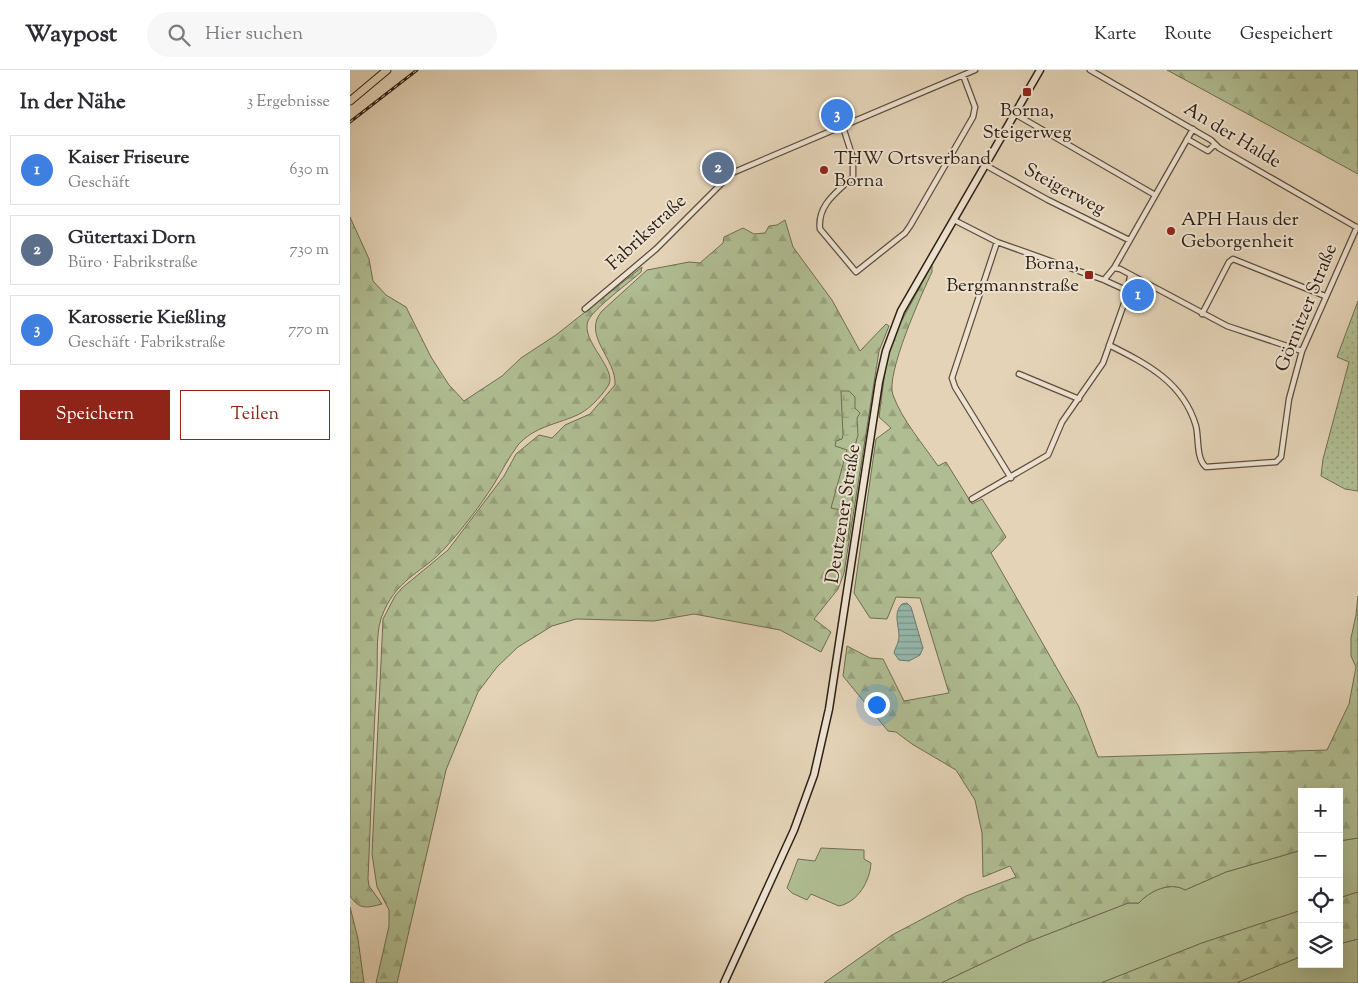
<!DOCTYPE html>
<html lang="de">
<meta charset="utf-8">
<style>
body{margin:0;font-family:"Sorts Mill Goudy",serif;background:#f7f7f7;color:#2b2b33}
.controls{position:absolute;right:15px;bottom:15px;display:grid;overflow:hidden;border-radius:0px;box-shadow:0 5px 20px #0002}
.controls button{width:45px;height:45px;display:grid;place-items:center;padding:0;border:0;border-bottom:1px solid #e1e1e2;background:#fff;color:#2b2b33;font:25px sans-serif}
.you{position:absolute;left:526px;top:634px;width:18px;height:18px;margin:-12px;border:4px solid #fff;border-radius:50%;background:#1a73e8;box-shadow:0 0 0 8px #1a73e833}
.badge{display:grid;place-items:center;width:32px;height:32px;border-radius:50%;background:#8f2418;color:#fff;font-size:16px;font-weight:700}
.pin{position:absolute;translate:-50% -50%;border:2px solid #fff;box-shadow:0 1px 5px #0006}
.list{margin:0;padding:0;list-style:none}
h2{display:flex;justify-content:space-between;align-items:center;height:65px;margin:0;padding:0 20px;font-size:21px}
h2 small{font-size:16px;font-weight:400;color:#7c7c81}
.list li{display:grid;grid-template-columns:32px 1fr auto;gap:15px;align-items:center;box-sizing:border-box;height:70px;margin:0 10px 10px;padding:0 10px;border:1px solid #e1e1e2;border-radius:0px}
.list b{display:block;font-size:19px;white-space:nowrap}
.list p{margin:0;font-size:16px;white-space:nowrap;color:#7c7c81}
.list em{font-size:16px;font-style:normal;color:#7c7c81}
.actions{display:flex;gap:10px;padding:15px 20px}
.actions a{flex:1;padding:11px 0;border:1px solid #8f2418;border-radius:0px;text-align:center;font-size:18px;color:#8f2418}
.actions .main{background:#8f2418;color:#fff}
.icon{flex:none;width:28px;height:28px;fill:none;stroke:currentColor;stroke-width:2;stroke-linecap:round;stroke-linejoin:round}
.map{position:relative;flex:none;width:1008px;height:913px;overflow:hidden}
header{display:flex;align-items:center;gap:30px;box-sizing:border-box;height:70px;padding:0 25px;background:#fff;border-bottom:1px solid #e1e1e2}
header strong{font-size:24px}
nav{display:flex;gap:28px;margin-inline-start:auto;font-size:18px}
.search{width:350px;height:45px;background:#f7f7f7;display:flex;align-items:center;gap:12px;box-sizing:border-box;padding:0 18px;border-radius:28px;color:#7c7c81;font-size:19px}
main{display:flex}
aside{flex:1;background:#fff}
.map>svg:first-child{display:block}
.grass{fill:#b0bd92;stroke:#6e6e53}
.forest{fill:url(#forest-firs);stroke:#6e6e53}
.wetland{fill:url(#wetland-marsh);stroke:#6e6e53}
.garden{fill:url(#garden-dots);stroke:#6e6e53}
.water{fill:url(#water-rules);stroke:#6b7b6f}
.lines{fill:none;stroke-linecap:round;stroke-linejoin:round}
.minor-casing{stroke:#5b4d3d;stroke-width:7}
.secondary-casing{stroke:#2d2014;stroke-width:9}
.primary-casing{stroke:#2d2014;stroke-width:9}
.minor{stroke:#ede2d0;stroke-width:4.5}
.secondary{stroke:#ede2d0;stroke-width:6}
.primary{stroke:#e4d3b7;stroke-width:7}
.rail-casing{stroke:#2d2014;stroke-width:3}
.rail{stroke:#ede2d0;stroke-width:1;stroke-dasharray:4;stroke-linecap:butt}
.poi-dot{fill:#8f2418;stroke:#ede2d0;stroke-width:2}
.labels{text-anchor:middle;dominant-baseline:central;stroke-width:4;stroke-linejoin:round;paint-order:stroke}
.poi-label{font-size:19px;fill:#2d2014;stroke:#ede2d0;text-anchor:start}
.street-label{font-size:19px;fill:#2d2014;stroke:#ede2d0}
</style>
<header>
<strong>Waypost</strong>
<div class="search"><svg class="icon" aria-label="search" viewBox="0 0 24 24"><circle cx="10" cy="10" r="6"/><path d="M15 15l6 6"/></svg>Hier suchen</div>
<nav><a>Karte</a><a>Route</a><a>Gespeichert</a></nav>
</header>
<main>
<aside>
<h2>In der Nähe<small>3 Ergebnisse</small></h2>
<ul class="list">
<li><span class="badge" style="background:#3f7fe0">1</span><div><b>Kaiser Friseure</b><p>Geschäft</p></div><em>630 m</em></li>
<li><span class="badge" style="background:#5c6f8a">2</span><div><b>Gütertaxi Dorn</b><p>Büro · Fabrikstraße</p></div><em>730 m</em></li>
<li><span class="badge" style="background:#3f7fe0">3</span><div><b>Karosserie Kießling</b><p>Geschäft · Fabrikstraße</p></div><em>770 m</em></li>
</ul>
<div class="actions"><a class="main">Speichern</a><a>Teilen</a></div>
</aside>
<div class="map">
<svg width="1008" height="913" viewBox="0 0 1008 913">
<defs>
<pattern id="forest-firs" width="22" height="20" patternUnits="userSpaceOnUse" patternTransform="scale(1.25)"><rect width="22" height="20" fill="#b0bd92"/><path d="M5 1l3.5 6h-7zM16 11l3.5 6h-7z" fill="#98a27d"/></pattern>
<pattern id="wetland-marsh" width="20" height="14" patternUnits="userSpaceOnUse" patternTransform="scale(1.25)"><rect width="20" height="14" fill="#b0bd92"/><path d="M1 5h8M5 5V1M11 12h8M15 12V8" fill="none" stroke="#98a27d"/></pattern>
<pattern id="garden-dots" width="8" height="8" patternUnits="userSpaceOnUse" patternTransform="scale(1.25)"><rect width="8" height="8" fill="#b0bd92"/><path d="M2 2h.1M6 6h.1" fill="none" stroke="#98a27d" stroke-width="1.8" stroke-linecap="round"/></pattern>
<pattern id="water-rules" width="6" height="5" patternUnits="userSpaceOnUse" patternTransform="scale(1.25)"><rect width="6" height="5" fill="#95b8ac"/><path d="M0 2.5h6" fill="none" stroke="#7a958b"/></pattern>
</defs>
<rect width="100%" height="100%" fill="#e4d3b7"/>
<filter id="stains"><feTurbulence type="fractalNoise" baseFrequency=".004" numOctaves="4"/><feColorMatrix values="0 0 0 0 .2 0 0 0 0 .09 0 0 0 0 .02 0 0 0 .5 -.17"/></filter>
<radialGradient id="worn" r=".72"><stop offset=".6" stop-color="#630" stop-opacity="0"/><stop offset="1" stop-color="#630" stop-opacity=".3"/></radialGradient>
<path class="grass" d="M1008,768V822L989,828V771Z
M471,778L514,780V789L521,793C520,811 508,832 489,836L461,824L457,830L442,823L437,818L448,789L465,791Z
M952,780V840L852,873L751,913H591L675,873L778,833H789C799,821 821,811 835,820L876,802Z
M1008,869V913H886L952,886V894H989V874Z"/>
<path class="forest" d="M817,0H1008V104Z
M0,147L19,189L23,211L36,225L56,237L81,287L99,315L114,331L152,306L171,288L206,265L292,197L291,202C280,212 243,239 238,251C230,271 269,300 258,316C250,328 238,341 225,346C204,355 184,357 168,375C159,387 152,401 144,414C130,436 114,457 96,477C74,502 49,507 34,541C25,559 28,585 27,605C23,673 21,741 18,809L19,816L32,834C16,838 10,840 0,826Z
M435,150L443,177L482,230L510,281L536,254L539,256L529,281L494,503L488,519L464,549L481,562L471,582L430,560L344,544L304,551L226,549L202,556L168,577L147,597L128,622L96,700L47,913H26L39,856V840L27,817L22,784L33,549L45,526L52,518L98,480L154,406L166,384L189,365L202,368L215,355L240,344L265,315C267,289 231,265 252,241L297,200L339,192L350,193L373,173L374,167L393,158L404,164L415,163L419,156L427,155Z
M582,194V202C572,223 535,305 543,325C552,350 573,374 588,396L596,392L622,434L632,429L656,467L641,483L729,637L748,687L977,680L999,634L1006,597L1001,586V568L1006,545L1008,526V768L989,771V722H952V780L876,802L835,820C821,811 799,821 789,833H778L675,873L591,913H474L542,865L616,826L666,807L660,796L633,807L632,763L625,730L606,700L562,674L546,662L538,661L493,606L497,576L520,588L533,589L554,631L599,623L570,528L546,527L537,549L520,548L504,523L526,369L541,358L529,347L536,294L543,267Z
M1008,822V869L989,874V828Z
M952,840V886L886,913H751L852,873Z"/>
<path class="wetland" d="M491,321H499L505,327V338L510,343L507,348L508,365L498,402L504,411L498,470L496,471V441L481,438L497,380L485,376L486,371L492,369L493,365Z"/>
<path class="garden" d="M1008,231V421L995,419L971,406L973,389L999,292L987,287Z
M0,837L8,869L14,913H0Z"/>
<path class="water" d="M552,534L557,533L561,537L573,578L570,585L559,591L549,590L544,583C545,578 547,576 548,572C552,560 541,545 552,534Z"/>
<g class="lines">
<defs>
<path id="minor" d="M740,0L861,70L869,78L1008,158
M665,44L805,125
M492,54L503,88V107C487,122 467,135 470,159L506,202L555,163L560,156L623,47L625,37L613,5
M837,69L858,81L865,74
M635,95L698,130L779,170
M604,150L647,172L754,210L778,221
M647,172L602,308L605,317L661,408
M764,198L843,59
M754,210L764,198L770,199L877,256L952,281
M235,239L306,179L382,103L625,0
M852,244L879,192L883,189L975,226
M759,275C797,294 833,312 846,356C849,368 846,389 856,397L926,392L931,387L939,329L952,281L1007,157
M669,304L729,329
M622,429L698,385L712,352L753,293L776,228L780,207"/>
<path id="secondary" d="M374,913L444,760L464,705L479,639L529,312L536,281L551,241L690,0"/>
<path id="primary" d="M0,31L37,0"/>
</defs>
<use href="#minor" class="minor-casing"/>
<use href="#secondary" class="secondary-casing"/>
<use href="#primary" class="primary-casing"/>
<use href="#minor" class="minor"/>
<use href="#secondary" class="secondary"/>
<use href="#primary" class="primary"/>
<defs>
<path id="rail" d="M0,52L67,0"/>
</defs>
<use href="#rail" class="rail-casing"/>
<use href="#rail" class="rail"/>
</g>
<g class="poi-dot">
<rect x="672" y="17" width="10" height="10" rx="2.5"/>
<circle cx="474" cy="100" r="5"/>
<circle cx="821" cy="161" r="5"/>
<rect x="734" y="200" width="10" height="10" rx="2.5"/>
</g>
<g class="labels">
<g class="poi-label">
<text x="677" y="41" text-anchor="middle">Borna,<tspan x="677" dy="22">Steigerweg</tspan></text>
<text x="484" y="89">THW Ortsverband<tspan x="484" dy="22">Borna</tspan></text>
<text x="831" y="150">APH Haus der<tspan x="831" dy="22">Geborgenheit</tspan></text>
<text x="729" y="194" text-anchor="end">Borna,<tspan x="729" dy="22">Bergmannstraße</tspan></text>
</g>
<g class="street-label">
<text transform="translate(882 66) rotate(31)">An der Halde</text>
<text transform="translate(714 120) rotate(28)">Steigerweg</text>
<text transform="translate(297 163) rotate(-43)">Fabrikstraße</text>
<text transform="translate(957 238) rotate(-68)">Görnitzer Straße</text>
<text transform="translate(494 444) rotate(-81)">Deutzener Straße</text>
</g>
</g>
<rect width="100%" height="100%" filter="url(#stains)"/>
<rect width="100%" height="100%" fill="url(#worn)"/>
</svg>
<div class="controls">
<button>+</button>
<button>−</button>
<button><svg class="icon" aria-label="locate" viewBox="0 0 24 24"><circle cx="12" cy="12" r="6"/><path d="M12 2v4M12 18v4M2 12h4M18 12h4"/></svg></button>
<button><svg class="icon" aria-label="layers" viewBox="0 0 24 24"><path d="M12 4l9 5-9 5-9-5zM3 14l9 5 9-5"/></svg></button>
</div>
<div class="you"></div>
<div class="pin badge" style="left:788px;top:225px;background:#3f7fe0">1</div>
<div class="pin badge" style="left:368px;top:98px;background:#5c6f8a">2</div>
<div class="pin badge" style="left:487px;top:45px;background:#3f7fe0">3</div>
</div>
</main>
